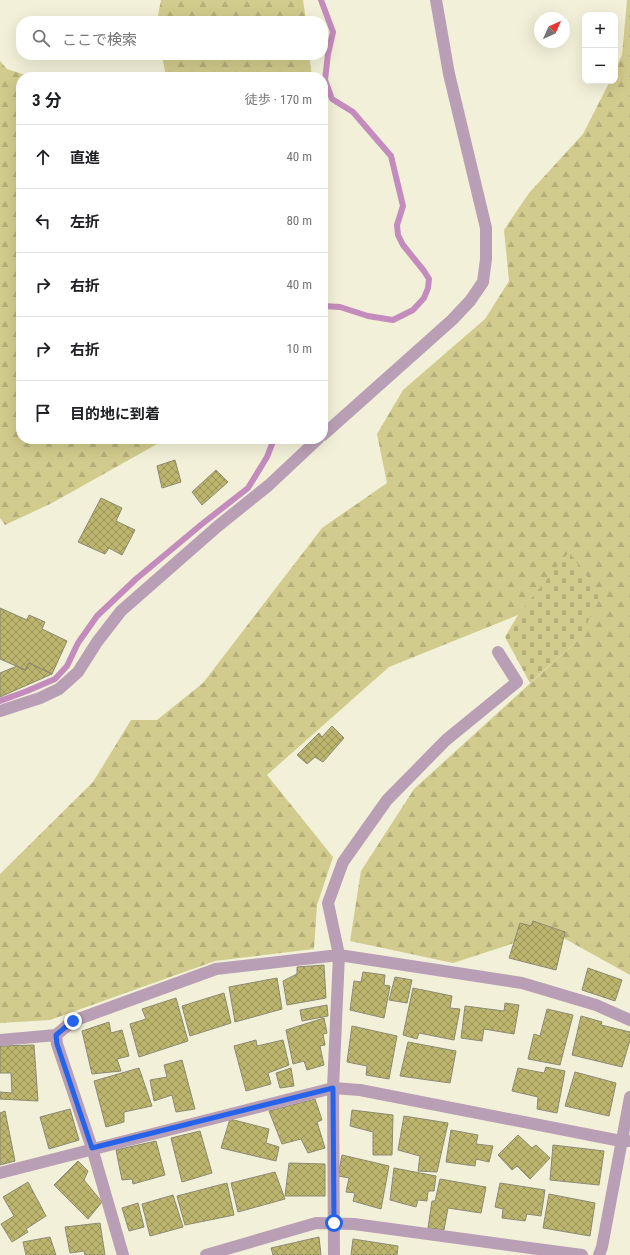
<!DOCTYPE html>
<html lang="ja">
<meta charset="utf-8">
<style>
body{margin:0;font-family:"Roboto Condensed","Noto Sans JP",sans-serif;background:#f6f6f6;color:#202124}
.controls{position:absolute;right:12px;top:12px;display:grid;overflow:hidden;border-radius:8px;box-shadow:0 4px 16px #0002}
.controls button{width:36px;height:36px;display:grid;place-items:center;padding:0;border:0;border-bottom:1px solid #e0e0e0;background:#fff;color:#202124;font:20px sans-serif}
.compass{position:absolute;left:534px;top:12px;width:36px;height:36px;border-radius:50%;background:#fff;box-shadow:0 4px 16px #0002;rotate:45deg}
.stop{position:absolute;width:12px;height:12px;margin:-9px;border:3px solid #2563eb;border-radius:50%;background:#fff}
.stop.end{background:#2563eb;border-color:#fff;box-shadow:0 1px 4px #0008}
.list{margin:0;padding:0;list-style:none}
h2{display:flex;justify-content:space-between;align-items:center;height:52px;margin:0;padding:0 16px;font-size:17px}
h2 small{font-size:13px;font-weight:400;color:#757577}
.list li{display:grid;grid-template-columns:26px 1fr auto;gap:12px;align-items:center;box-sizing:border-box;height:64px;padding:0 16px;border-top:1px solid #e0e0e0}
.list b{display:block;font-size:15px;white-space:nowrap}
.list em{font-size:13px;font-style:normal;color:#757577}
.icon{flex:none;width:22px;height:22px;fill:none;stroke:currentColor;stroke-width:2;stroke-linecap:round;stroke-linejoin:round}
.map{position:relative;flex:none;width:630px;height:1255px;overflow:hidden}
.search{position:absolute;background:#fff;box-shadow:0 4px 16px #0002;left:16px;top:16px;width:312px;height:44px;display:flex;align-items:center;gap:10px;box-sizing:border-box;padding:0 14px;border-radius:16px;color:#757577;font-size:15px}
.panel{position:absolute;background:#fff;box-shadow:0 4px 16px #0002;left:16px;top:72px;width:312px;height:372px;border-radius:16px}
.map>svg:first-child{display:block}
.forest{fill:url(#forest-firs)}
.cemetery{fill:url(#cemetery-stones)}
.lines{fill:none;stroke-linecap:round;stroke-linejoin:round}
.stream{stroke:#c48cbc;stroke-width:6}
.building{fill:url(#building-cross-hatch);stroke:#8c8a75}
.minor{stroke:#b99fb5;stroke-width:12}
.route{stroke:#2563eb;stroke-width:5}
</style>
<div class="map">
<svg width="630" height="1255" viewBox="0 0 630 1255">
<defs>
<pattern id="forest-firs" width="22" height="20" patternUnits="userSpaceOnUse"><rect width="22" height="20" fill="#d1cb8d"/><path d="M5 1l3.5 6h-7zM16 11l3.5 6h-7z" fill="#b4ae79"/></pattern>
<pattern id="cemetery-stones" width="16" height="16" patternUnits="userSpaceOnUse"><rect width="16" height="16" fill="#d1cb8d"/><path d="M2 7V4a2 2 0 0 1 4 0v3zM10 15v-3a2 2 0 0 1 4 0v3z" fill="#b4ae79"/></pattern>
<pattern id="building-cross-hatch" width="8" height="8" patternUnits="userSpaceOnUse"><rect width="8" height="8" fill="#bcb56d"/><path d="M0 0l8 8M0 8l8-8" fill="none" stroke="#999359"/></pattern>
</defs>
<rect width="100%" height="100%" fill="#f2f0d8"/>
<path class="forest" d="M161,0H303L306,21H157Z
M627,0H630V975L551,931L453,963L350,941L361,871L414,789L579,639L518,615L389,667L267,775L333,857L317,905L314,949L215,961L50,1020L0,1023V874L93,782L131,720H157L203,683L322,528L387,483L377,434L403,390L485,319L509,281L504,230L529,193L583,134L610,81H615V70L622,55Z
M162,55H309L312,77H166Z
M0,61L7,69L31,77H21V439H166L52,503L5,525L0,518Z"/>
<path class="cemetery" d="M569,552L601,596L579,639L530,683L505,637L518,615Z"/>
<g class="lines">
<path class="stream" d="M321,0L333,32L328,54L325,80L332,99L353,112L391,156L403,206L397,225L398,235L403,245L424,271L429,279L428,288L424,298L413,310L393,320L368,316L340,307L323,306
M0,701L27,691L55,679L67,666L78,643L97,616L136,579L202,524L248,488L267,457L274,439"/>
</g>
<path class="building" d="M175,460L181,482L162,488L157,466Z
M216,470L228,482L202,505L192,492Z
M101,498L122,508L116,521L135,530L122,555L109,548L105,554L78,542Z
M0,608L27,620L29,615L45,622L42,629L67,641L52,674L29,663L25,670L0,659Z
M29,663L52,674L0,697V673L17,666L25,670Z
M332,726L344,738L323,762L315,757L307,764L297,755L319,733L322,737Z
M533,921L565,932L556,970L509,958L520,923L531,926Z
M324,965L326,998L287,1005L283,981L297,974V967Z
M588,968L622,980L615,1001L582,990Z
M363,972L385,975L384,985L390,986L384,1018L350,1010L354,981L361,982Z
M395,977L412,980L407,1003L389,1000Z
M277,978L282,1009L235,1022L229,987Z
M413,988L452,996L450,1008L460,1009L454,1040L419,1033L417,1039L403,1035Z
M224,993L231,1023L190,1036L182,1006Z
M176,998L188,1041L139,1057L130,1024L146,1019L142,1009Z
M505,1003L519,1005L514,1034L484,1029L482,1041L461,1038L465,1006L504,1011Z
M327,1005L328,1016L302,1021L300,1010Z
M547,1009L573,1015L560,1065L528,1059L534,1034L540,1036Z
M581,1016L602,1022L601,1025L630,1032V1040L622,1067L572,1055Z
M324,1018L327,1033L323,1034L325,1045L320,1046L324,1065L307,1070L304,1061L293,1064L286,1030Z
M109,1022L111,1033L122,1030L129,1056L117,1059L121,1071L92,1074L82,1031Z
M352,1026L397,1036L389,1079L366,1075L367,1066L347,1062Z
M256,1040L257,1046L283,1040L289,1065L268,1073L271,1084L246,1091L234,1046Z
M408,1042L456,1051L450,1083L400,1076Z
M34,1045L38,1101L0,1099V1092L12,1093L11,1073H0V1046Z
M182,1060L195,1109L176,1112L172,1095L154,1101L150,1080L167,1077L164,1065Z
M546,1067L565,1071L557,1113L537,1109L538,1097L512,1091L518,1068L544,1073Z
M139,1068L152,1106L124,1112V1122L106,1127L94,1081Z
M291,1068L294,1086L280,1088L276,1073Z
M575,1072L616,1083L609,1116L565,1106Z
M315,1099L322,1120L317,1122L325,1148L308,1153L301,1139L282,1144L269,1111Z
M70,1109L79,1140L49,1149L40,1117Z
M352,1110L393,1115L392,1155H373V1132L350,1126Z
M5,1111L15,1161L0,1165V1113Z
M404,1116L448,1123L437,1172L418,1171L420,1156L398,1150Z
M230,1119L269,1129L266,1143L279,1147L276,1161L221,1148Z
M451,1130L478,1135L476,1144L493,1146L489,1162L476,1159L475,1166L446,1162Z
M200,1131L212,1173L182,1182L171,1138Z
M518,1135L532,1148L536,1145L550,1158L530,1179L517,1166L512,1170L498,1155Z
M156,1141L165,1175L133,1184L132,1179L122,1180L116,1150Z
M553,1145L604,1151L599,1185L550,1180Z
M342,1155L389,1166L381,1209L353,1201L355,1193L346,1192L349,1178L338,1176Z
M78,1161L88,1171L84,1180L102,1202L88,1219L54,1185Z
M289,1163L325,1164V1196H285Z
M394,1168L436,1176L434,1191H428L427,1201L418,1200L416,1207L390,1200Z
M275,1172L285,1199L238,1212L231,1183Z
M440,1179L486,1187L481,1213L448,1208L444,1230L428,1228L432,1201H435Z
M28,1182L46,1216L26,1229L28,1232L12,1242L1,1224L14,1216L3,1197Z
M227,1183L234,1215L185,1225L177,1196Z
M500,1183L545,1190L541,1216L527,1214L525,1221L502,1218L503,1209L495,1207Z
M549,1194L595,1203L590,1236L543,1228Z
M173,1195L183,1227L150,1236L142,1204Z
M138,1203L144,1227L129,1231L122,1208Z
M100,1223L105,1255H85L84,1251L70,1253L65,1227Z
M50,1237L56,1255H26L23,1242Z
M319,1237L321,1255H273L271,1248Z
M353,1239L398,1246L397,1255H351Z"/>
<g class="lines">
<path class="minor" d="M323,435L452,320L470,301L483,282L486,259V228L449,74L436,0
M0,711L40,698L59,689L78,672L97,642L121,611L218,526L269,485L318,439
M56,1035L57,1044L92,1148L123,1255
M0,1040L56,1035L73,1021L216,969L339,955L522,983L596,1005L630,1020
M0,1173L333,1088L360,1090L621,1141H630
M206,1255L316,1223L354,1224L582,1255
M334,1255L333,1088L339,955L328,903L343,862L387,800L446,740L517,682L498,652
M599,1255L602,1247L630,1097"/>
</g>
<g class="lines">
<path class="route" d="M73,1021L56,1035L57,1044L92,1148L333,1088L334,1223"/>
</g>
</svg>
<div class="controls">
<button>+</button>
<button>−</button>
</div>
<svg class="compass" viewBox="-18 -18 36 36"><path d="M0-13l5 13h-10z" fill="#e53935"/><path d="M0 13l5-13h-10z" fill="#757577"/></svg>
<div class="stop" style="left:334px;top:1223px"></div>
<div class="stop end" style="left:73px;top:1021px"></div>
<div class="search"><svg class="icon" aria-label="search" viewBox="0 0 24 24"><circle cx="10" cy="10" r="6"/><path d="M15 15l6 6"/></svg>ここで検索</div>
<section class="panel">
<h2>3 分<small>徒歩 · 170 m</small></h2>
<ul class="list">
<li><svg class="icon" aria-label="ahead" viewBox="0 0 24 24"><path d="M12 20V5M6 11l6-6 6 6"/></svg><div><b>直進</b></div><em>40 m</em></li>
<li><svg class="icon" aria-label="left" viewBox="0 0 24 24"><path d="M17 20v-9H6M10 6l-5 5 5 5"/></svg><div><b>左折</b></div><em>80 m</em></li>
<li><svg class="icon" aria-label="right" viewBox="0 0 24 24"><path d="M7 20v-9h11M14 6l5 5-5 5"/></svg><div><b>右折</b></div><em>40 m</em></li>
<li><svg class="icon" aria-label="right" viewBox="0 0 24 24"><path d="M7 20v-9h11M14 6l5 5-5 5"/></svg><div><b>右折</b></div><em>10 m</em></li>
<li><svg class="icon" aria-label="arrive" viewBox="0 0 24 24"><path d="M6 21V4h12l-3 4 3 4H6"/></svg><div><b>目的地に到着</b></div></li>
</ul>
</section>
</div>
